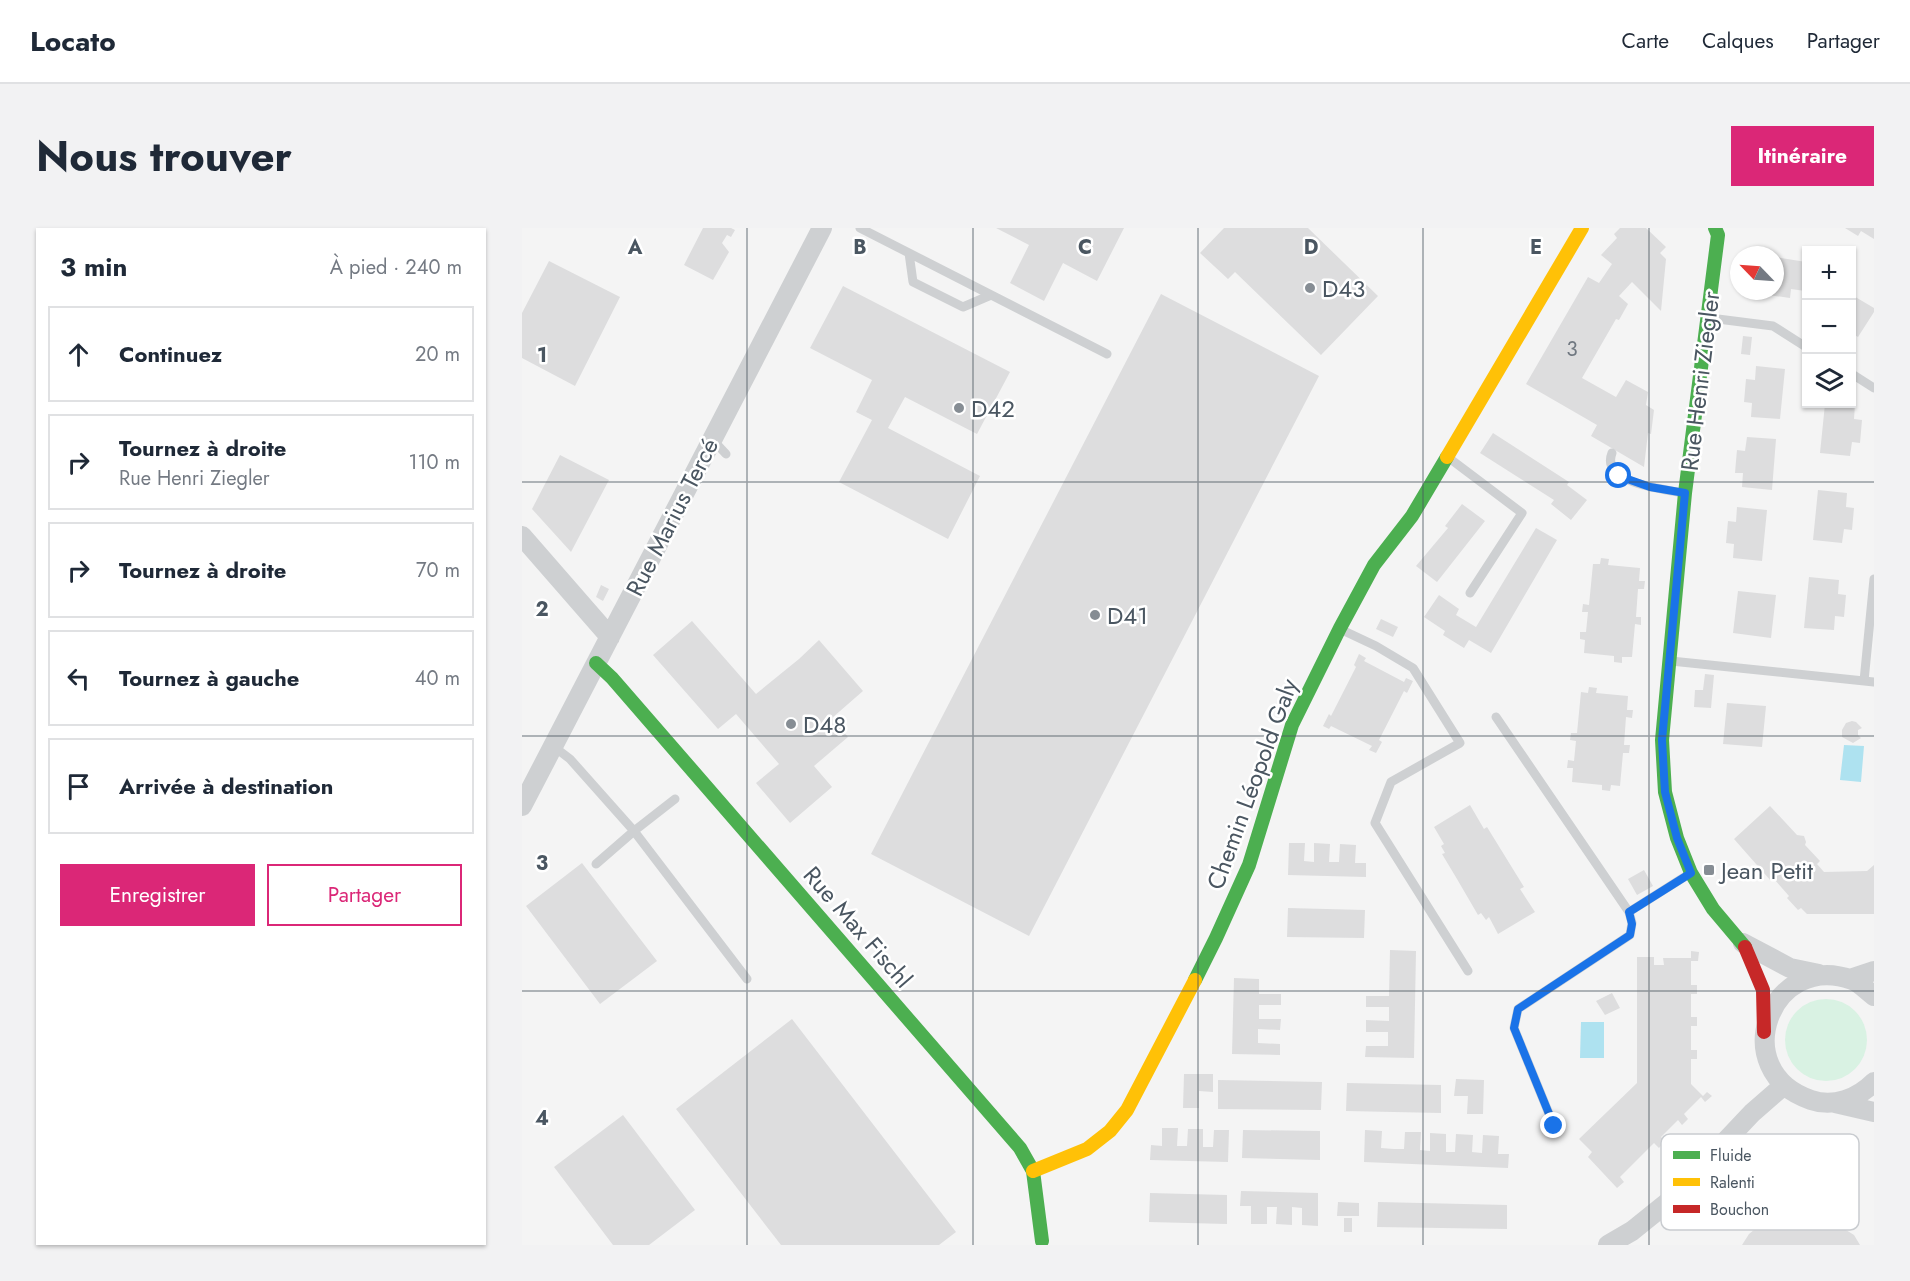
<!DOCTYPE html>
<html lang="fr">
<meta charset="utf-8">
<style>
body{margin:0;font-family:Jost,sans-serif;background:#f2f2f3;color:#1f2937}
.controls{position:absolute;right:18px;top:18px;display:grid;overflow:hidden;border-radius:0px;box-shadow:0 2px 4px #0004}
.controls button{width:54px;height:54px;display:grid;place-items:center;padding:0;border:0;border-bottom:2px solid #e0e1e3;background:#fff;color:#1f2937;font:30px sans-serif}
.compass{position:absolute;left:1208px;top:18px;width:54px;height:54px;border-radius:50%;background:#fff;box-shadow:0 2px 4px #0004;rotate:295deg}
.stop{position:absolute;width:18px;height:18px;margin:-14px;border:4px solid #1a73e8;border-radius:50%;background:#fff}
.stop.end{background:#1a73e8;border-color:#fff;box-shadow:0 2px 6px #0008}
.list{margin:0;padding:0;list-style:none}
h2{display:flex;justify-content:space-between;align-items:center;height:78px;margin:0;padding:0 24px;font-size:26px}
h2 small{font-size:20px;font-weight:400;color:#747a83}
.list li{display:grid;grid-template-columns:39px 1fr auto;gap:18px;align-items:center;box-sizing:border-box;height:96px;margin:0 12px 12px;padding:0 12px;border:2px solid #e0e1e3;border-radius:0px}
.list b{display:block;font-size:22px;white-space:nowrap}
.list p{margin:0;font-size:20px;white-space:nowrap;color:#747a83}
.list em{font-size:20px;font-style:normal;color:#747a83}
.actions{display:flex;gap:12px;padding:18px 24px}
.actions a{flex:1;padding:14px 0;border:2px solid #db2777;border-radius:0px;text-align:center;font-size:21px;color:#db2777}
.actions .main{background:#db2777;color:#fff}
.icon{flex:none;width:33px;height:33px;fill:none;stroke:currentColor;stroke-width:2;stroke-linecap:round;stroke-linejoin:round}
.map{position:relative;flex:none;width:1352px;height:1017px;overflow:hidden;border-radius:0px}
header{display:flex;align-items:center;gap:36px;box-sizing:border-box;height:84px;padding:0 30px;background:#fff;border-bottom:2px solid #e0e1e3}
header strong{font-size:28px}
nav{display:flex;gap:33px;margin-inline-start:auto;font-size:21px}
.intro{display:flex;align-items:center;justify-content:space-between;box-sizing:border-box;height:144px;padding:0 36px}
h1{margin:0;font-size:42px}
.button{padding:15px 27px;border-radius:0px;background:#db2777;color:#fff;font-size:21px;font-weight:700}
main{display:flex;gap:36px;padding:0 36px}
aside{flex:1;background:#fff;border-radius:0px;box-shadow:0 2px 4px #0004}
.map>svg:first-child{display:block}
.green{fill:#d9f2e3}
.water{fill:#aee2f0}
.building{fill:#ddddde}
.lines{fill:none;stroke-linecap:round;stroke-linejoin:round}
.lane{stroke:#ced0d2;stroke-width:9}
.street{stroke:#ced0d2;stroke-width:20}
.fast{stroke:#4caf50;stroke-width:14}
.slow{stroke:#ffc107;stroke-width:14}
.jam{stroke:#c62828;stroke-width:14}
.route{stroke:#1a73e8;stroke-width:8}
.grid{fill:none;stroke:#4a5661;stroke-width:1.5;stroke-opacity:0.55}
.poi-dot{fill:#868d94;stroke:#fff;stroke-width:2}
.labels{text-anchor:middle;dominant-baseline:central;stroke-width:5;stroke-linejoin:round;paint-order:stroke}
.number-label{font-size:21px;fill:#707881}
.poi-label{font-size:24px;fill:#4a5661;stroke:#fff;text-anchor:start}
.street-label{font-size:24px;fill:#4a5661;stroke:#fff}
.key{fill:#fff;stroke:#c9ccd0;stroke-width:1.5}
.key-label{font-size:16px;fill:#4a5661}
.grid-label{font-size:20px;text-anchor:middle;font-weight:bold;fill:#4a5661;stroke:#fff;stroke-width:5;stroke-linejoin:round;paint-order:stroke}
</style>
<header>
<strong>Locato</strong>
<nav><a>Carte</a><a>Calques</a><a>Partager</a></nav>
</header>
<div class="intro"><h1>Nous trouver</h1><a class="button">Itinéraire</a></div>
<main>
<aside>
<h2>3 min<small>À pied · 240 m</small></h2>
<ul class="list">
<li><svg class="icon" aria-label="ahead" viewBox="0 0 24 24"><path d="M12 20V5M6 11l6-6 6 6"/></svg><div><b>Continuez</b></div><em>20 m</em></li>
<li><svg class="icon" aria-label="right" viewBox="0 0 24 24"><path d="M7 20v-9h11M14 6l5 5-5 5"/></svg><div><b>Tournez à droite</b><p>Rue Henri Ziegler</p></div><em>110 m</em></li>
<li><svg class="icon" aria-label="right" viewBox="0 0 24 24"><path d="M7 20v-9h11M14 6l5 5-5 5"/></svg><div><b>Tournez à droite</b></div><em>70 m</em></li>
<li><svg class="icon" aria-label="left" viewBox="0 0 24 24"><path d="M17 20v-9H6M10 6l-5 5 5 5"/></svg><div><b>Tournez à gauche</b></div><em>40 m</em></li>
<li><svg class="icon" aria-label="arrive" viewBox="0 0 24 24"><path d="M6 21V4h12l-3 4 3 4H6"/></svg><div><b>Arrivée à destination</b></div></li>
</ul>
<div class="actions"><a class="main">Enregistrer</a><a>Partager</a></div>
</aside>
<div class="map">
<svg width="1352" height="1017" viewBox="0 0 1352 1017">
<rect width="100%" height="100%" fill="#f4f4f4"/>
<path class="green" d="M1263 812a41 41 0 1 1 82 0a41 41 0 1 1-82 0Z"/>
<path class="water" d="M1322,517L1342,518L1339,554L1318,552Z
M1059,794H1082V830H1058Z"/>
<path class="building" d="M181,0H209L213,2L209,9L205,7L200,15L207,24L191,52L162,37Z
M474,0H602L575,53L541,35L522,73L488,55L507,17Z
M702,0H786L856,68L799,127L713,44L706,51L678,25Z
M1098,0H1124L1144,19L1138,25L1144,31L1139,83L1110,54L1097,68L1106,76L1097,92L1094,91L1060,150L1094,169L1104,152L1126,164L1124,177L1132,182L1129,206L1126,205L1122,239L1069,208L1075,197L1004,156L1066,49L1077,55L1090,36L1079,27L1095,10L1092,6Z
M1323,0H1352V11L1339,3L1336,8Z
M1253,29L1284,34L1283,63L1269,61L1268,70L1246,67V63H1253Z
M27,33L98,69L53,158L0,130V85Z
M321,58L488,144L455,206L383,169L366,200L458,248L426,311L317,254L350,192L334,184L350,152L288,120Z
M639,66L797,148L507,708L349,626Z
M1330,67L1352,80V84L1336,109L1330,105Z
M1221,108L1230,109L1228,127L1219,126Z
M1234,138L1263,141L1258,191L1229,189L1230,175L1222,174L1224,151L1233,152Z
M1303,176L1333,177L1332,191L1340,192L1338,215L1330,214L1328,228L1298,225Z
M971,205L1047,254L1045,257L1065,272L1049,292L1029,276L1032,272L958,225Z
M1225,209L1254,211L1250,262L1220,259L1221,245H1213L1214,233L1215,222L1223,223Z
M38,227L87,252L49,324L10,281Z
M1296,262L1325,265L1324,279L1332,280L1330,302L1322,301L1320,315L1291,312Z
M940,276L963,293L915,354L894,338L926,300L923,298Z
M1215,279L1245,282L1240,333L1211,330L1212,316L1204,315L1206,293L1214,294Z
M1014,300L1035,312L969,425L947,412L942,420L921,407L923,403L902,389L917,367L937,381L934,387L954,399Z
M1079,330L1087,331L1086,337L1118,340L1117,353H1123L1122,361H1116L1114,389H1119V397L1113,396L1110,429H1100V435L1092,434V428L1062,425L1063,412L1058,411V404H1064L1066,384H1060L1061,376L1067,377L1071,336H1078Z
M1287,349L1317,352L1316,366L1324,367L1322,389L1313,388L1312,402L1282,400Z
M79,357L87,361L81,373L74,369Z
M1216,363L1254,367L1249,410L1211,405Z
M859,391L876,399L871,409L854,401Z
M170,393L234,466L277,431L297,412L341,463L310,490L326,509L292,538L310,559L268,595L234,555L257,536L214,486L196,501L131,427Z
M837,426L844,430L842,433L882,454L884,450L891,453L885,465L882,463L857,512L860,514L854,525L847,522L850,518L809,498L807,501L801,498L807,486L809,488L834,439L832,437Z
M1183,446L1192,447L1189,480L1172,479L1173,462H1181Z
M1067,459L1075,460L1074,465L1106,468L1105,482H1111L1110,490L1104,489L1102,517H1108L1107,525H1101L1098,558L1089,557L1088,563L1080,562V557L1050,554L1051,540H1045L1046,532L1052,533L1054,513L1048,512L1049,505H1055L1059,464L1066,465Z
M1205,475L1244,478L1240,519L1201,516Z
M1330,493L1334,494L1340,500L1336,502V507L1339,510L1331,515L1320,509V502L1324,495Z
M948,577L962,601L965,599L1002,659L998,661L1013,684L976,706L967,689L964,692L959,685L956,687L935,651L920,626L923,625L919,618L922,616L912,599Z
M1248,578L1275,607L1282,608L1284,614L1283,617L1298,633L1295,636L1302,644L1345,643L1352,637V686H1285L1279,680L1276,682L1265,670L1267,668L1252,651L1249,653L1212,611Z
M767,615H783L782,633L792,634V615L808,616L807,634H817L818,616L834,617L833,635H844V649L766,647Z
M60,635L135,733L78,776L4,678Z
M1122,642L1131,658L1115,667L1106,651Z
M766,680L843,682L842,710L765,709Z
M868,722L894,723L892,830L843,829L844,818H866V804H844V792L867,793V779H844V768H867Z
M1169,723L1177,724L1176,733H1169V757H1175V766H1169V789H1175V798H1169V822H1175V831H1169V856L1181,868L1185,864L1190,868L1183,874L1179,869L1162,886L1166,891L1160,897L1156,892L1139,909L1143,913L1137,920L1132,915L1098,949L1102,954L1095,960L1066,929L1070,924L1057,911L1115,855V729H1132V737H1142L1141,730H1169Z
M712,750L737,751V766H759V777H737V791H759L758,802L736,801V815L758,816V827L710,826Z
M1090,765L1098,780L1083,787L1074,773Z
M270,791L434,1004L417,1017H259L154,881Z
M662,846H691V864L677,863V880H661Z
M934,851L962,852L961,886H945L946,868H932Z
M696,852L800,854L799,882L696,881Z
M825,855L919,857V885L824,883Z
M101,887L173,982L127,1017H91L32,939Z
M640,900H656L655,918H665L666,901H681V919H691L692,902H707L706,934L628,932L629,917L640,918Z
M721,902L798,903V932L720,930Z
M843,902L860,903L859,920L872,921H882L883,904H899L898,922L908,923V905L924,906V924H933L934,906L951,907L950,924L960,925L961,907L977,908L976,926H987L986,940L842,934Z
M719,963L796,965V998L780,997V980L770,979V997L754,996L755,979H745V996H729V978H718Z
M628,965L705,967V996L627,994Z
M816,974L837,975V988H815Z
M856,974L985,977V1001L855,999Z
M1270,988L1294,989L1316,997L1332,1007L1338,1017H1220L1227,1006L1238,997L1256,990Z
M822,990H830V1004H822Z"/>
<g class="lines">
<path class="lane" d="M338,0L585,126
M387,25L391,54L441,79L469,67
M1188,90L1251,98L1284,119
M1330,146L1352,160
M190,211L204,226
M1090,225C1078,255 1141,261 1161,265
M927,230L1000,285L948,365
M820,402L854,418L891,440L938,515L869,554L853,595L946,743
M1149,433L1352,454
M1342,453L1352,351
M974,489L1107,684
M31,518L48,531L112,603L225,751
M74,636L112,603L153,571
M1032,898L992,800L996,781L1108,707L1110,695L1107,684L1167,646"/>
<path class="street" d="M0,308L88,409
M0,578L300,0
M1221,715L1268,740L1297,746
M1328,751L1352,743
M1352,768C1345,763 1338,755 1330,752C1249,722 1203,843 1289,872C1312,880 1336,870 1352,854
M1313,875L1352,884
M1086,1017L1110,1003L1146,974L1230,885L1261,858"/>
<path class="fast" d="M1193,0L1196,7L1163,265L1140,512L1143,564L1155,610L1169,645L1191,681L1223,719
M74,435L90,450L498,920L511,943L520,1013
M673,752L694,710L727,637L770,497L818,400L852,337L890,288L925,229"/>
<path class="slow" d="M925,229L1060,0
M511,943L565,921L588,903L605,882L673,752"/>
<path class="jam" d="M1223,719L1241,762L1242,804"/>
</g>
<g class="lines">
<path class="route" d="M1032,898L992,800L996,781L1108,707L1110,696L1107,684L1169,645L1155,610L1143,564L1140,512L1163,265L1128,259L1097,248"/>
</g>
<path class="grid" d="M225,0V1017M451,0V1017M676,0V1017M901,0V1017M1127,0V1017M0,254H1352M0,508H1352M0,763H1352"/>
<g class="poi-dot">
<circle cx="788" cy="60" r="6"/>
<circle cx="437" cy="180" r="6"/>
<circle cx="573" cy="387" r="6"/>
<circle cx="269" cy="496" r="6"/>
<rect x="1181" y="636" width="12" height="12" rx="3"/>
</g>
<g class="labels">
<g class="number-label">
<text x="1050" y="121">3</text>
</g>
<g class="poi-label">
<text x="800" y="60">D43</text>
<text x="449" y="180">D42</text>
<text x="585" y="387">D41</text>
<text x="281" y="496">D48</text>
<text x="1199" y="642">Jean Petit</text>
</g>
<g class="street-label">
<text transform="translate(1178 153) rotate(-83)">Rue Henri Ziegler</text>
<text transform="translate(150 289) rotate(-63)">Rue Marius Tercé</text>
<text transform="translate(730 556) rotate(-70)">Chemin Léopold Galy</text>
<text transform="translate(336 699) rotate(49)">Rue Max Fischl</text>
</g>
</g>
<rect x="1139" y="906" width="198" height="96" rx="9" class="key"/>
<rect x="1151" y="923" width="27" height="8" fill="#4caf50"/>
<rect x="1151" y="950" width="27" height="8" fill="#ffc107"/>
<rect x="1151" y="977" width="27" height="8" fill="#c62828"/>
<g class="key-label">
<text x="1188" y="933">Fluide</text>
<text x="1188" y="960">Ralenti</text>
<text x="1188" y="987">Bouchon</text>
</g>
<g class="grid-label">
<text x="113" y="26">A</text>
<text x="338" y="26">B</text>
<text x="563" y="26">C</text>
<text x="789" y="26">D</text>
<text x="1014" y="26">E</text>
<text x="20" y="134">1</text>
<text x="20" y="388">2</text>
<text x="20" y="642">3</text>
<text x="20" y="897">4</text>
</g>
</svg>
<div class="controls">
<button>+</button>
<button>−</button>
<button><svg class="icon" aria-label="layers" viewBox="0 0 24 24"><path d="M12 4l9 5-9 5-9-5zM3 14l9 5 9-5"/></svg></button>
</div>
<svg class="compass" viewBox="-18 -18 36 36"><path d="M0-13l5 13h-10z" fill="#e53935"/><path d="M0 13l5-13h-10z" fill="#747a83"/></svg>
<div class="stop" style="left:1097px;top:248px"></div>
<div class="stop end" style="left:1032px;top:898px"></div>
</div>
</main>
